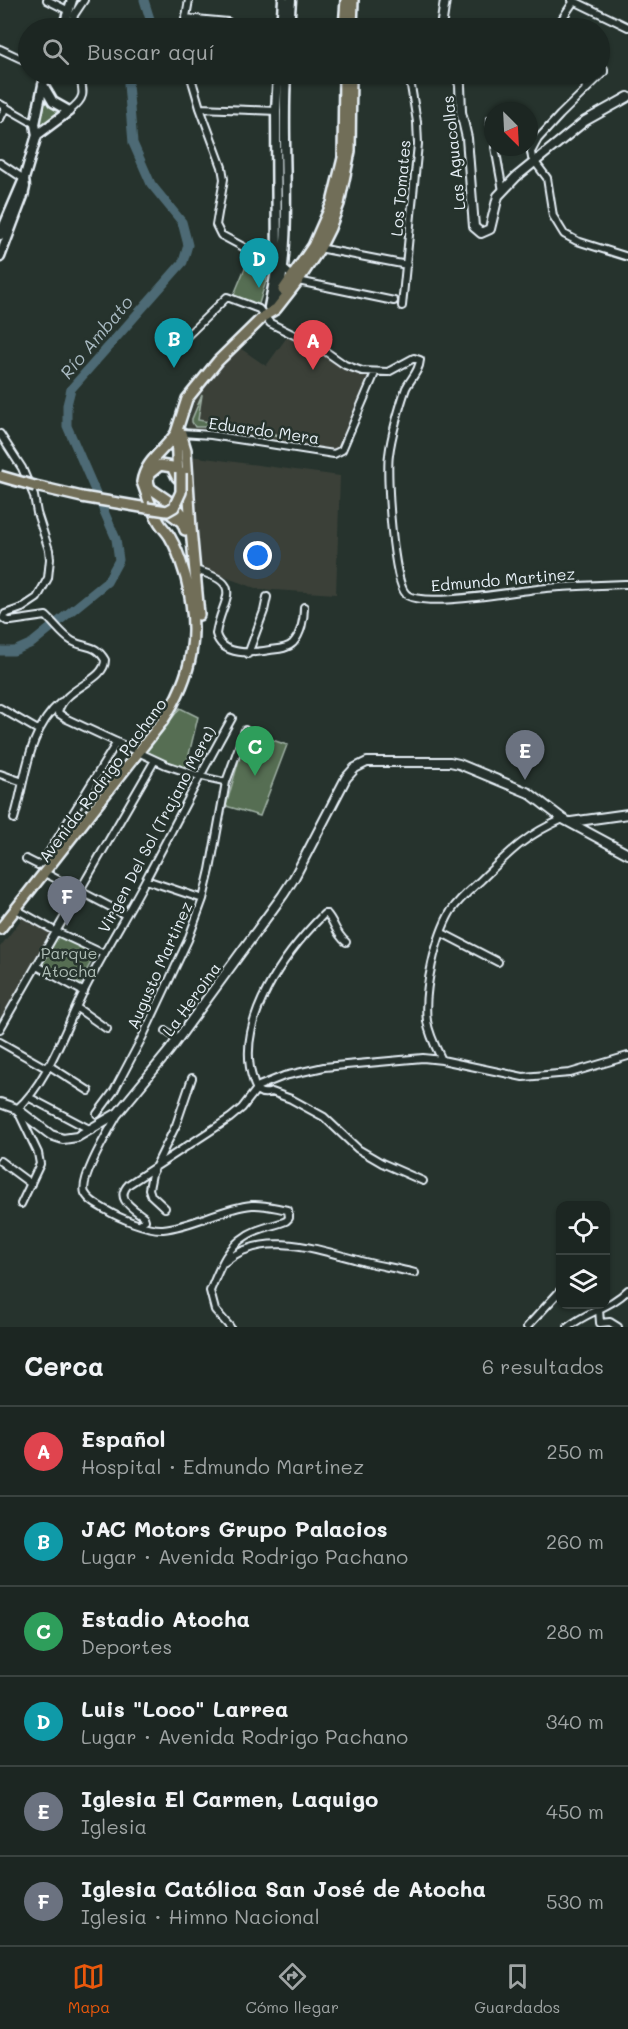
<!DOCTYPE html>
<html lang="es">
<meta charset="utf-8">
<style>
body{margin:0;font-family:Mali,sans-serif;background:#29322f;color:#f1f3f6}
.controls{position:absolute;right:18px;bottom:18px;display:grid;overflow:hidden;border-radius:12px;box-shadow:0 2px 4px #0004}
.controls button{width:54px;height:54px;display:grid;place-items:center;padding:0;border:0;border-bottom:2px solid #3a4340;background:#1c2622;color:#f1f3f6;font:30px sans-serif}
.compass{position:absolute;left:484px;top:102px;width:54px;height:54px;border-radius:50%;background:#1c2622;box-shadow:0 2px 4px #0004;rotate:156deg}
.you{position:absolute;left:258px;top:556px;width:21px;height:21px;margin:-15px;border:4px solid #fff;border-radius:50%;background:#1a73e8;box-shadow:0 0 0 9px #1a73e833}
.badge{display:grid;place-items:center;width:39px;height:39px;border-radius:50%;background:#ea580c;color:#fff;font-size:20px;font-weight:700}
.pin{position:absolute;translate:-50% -50px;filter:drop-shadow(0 2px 3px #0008)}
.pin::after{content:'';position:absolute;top:32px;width:21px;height:18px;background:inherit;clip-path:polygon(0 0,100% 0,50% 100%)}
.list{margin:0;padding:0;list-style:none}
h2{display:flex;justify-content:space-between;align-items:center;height:78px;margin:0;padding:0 24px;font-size:26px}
h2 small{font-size:20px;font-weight:400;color:#a0a5a5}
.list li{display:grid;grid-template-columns:39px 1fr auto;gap:18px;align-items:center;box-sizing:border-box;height:90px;padding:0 24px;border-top:2px solid #3a4340}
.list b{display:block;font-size:22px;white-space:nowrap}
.list p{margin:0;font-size:20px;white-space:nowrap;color:#a0a5a5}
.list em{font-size:20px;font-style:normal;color:#a0a5a5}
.icon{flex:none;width:33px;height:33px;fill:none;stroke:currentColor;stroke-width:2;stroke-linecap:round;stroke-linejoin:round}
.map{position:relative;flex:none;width:628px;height:1327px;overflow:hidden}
.search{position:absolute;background:#1c2622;box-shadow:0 2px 4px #0004;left:18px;right:18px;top:18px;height:66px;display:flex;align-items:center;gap:15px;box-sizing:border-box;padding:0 21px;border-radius:33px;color:#a0a5a5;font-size:22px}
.sheet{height:618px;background:#1c2622}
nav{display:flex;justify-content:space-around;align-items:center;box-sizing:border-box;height:84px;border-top:2px solid #3a4340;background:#1c2622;font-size:16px;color:#a0a5a5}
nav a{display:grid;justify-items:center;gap:3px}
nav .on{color:#ea580c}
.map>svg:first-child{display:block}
.built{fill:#3b4139}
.green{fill:#566e52;stroke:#9fb0a5;stroke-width:1.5}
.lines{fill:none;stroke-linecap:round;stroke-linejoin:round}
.river{stroke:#4e6b74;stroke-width:9}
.pedestrian-casing{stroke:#e8f1f8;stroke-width:9}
.minor-casing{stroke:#e8f1f8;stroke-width:10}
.tertiary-casing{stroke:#e8f1f8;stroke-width:12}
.secondary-casing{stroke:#e8f1f8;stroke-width:13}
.primary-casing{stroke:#e8f1f8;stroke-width:14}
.pedestrian{stroke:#26332d;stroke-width:4.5}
.minor{stroke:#26332d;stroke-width:6}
.tertiary{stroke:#26332d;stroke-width:8}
.secondary{stroke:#26332d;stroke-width:8}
.primary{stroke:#716e59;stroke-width:9}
.primary-bridge-casing{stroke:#e8f1f8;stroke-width:14;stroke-linecap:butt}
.primary-bridge{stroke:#716e59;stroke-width:9}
.labels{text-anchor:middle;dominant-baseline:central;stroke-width:5;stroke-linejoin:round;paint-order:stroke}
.street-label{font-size:16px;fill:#e8f1f8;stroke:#26332d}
.park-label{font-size:16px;fill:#aebdb6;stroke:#26332d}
.water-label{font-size:18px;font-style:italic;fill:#aabbc3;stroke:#26332d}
</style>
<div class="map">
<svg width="628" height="1327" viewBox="0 0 628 1327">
<rect width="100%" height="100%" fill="#26332d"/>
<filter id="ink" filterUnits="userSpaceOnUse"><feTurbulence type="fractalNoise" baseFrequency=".0167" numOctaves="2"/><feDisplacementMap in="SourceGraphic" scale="12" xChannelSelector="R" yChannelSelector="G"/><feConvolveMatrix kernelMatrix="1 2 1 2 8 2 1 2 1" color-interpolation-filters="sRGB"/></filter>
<g filter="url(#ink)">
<path class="built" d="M290,333L322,350L343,369L368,376L370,381L341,449L333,453L210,432L191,431L188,429L187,425L195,399L201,389L240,348L266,366Z
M190,456L340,476L336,594L258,589L202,569Z
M24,916L51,932L0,1022V947Z"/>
<path class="green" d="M47,102L56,109V116L41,127L38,126L44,103Z
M245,268L267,278L258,307L233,297Z
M202,395L198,420L280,435L279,437L212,427H195L192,422V419Z
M180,708L198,717L185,771L144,754Z
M247,731L287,745L260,816L226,806Z
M58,934L98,956L96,959H93L80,982L83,984L81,987L41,965Z"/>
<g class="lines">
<path class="river" d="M144,0L150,19L149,28
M0,651H14L32,643L107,582L119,560L116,539L67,426V405L71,389L183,262L188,245L182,222L151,184L133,143L128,84L133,74"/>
<defs>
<path id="pedestrian" d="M199,776L226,782"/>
<path id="minor" d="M47,0L69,11
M572,0L628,27
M185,18L228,22
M72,28L74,15L84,0
M184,28L189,0
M556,28L574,1
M0,49L28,62
M600,67L604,69V72L560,115L538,139L531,152L532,158L547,178L553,216L564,234L577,241L628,257
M190,74L200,108L222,167L224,179L216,225L221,235L284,269L298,281L394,301
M529,77L531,74
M585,91L588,74
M0,104L35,124
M200,108L277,111
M69,111C86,98 84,93 79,74
M0,119L6,107
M490,120L493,137
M495,147L503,191
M0,163L24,179
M319,248L407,265
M402,306L418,144L417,122L409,74
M188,335L227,297L259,309L270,323L322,349L345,365L362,371L388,372L414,358L420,360C419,372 411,378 406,388C400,405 391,437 389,455C386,474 393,582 406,594C422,609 520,590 546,588C573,586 601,585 628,584
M181,433L211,435L334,454L342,450L375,373
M0,434L22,468L34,496L37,513L49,550L50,559L48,578L37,598L22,608L5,614L3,618L7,621H11L46,616C55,624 62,635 72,641C86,649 95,643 105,660C105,682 63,687 58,713L67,719L166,765L199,776
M195,570C248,584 221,598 216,634C222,657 253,653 270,650C277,649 287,649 293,643C301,634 304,619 304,607
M248,654L264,611L267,597
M0,708L38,730
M0,774L23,782
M14,819C26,779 27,731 61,702
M26,859L38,865L43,862L117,742
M45,873L126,915
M146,880L203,899
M16,909L55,931L104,954
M442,933L498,962
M346,942C335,933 335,923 327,914H324C285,953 234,1022 253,1080C256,1091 260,1096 272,1092L291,1099L324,1117L358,1149L382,1163L423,1181
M37,966L84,992
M77,1008L107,1029
M0,1029L155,760
M166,1031L178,1039
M0,1042L46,1068
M442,1060C436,1048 429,1035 427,1021C423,991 436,936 451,911C459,899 470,890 480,881C510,852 524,836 563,819
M48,1065L89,1091
M30,1098L91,1130
M97,1114L114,1091L143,1036L188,940L203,899L210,870L226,782L245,730
M118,1114C110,1129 79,1179 85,1193C89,1201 99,1206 106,1210C119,1218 148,1230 163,1229C194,1226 221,1208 252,1205C264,1204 276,1208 288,1210L289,1218L286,1221C274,1226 257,1228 246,1236C226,1248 219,1270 210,1291L215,1310L230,1327
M0,1161L31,1184
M21,1204L40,1164L38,1153L17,1109C48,1082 65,1028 84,991C103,953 126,917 146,879C175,825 202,771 232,718
M165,1208L151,1195L149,1189L152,1174L176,1125L192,1078
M140,1224L145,1220L144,1217C133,1208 114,1199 129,1184L230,1118L242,1108L259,1086L284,1076L324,1067L423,1058L442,1060L523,1077L570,1073L628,1056
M225,1262C264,1228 322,1251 365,1262C382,1266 399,1269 415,1273
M599,1309L600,1323L610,1322L618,1327
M527,1327L560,1291
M568,1327C588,1311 610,1308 628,1290"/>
<path id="tertiary" d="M441,28L445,0
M456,74L460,85L461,112L467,138L474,227L481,233L490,229L498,196L516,177L585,121L628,97
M571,822L628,814
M0,1103L17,1109L51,1135L63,1139L77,1137L118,1113L169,1051L283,895L294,878L346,778L355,768L367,762H450L459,764L529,793L563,819L628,854"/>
<path id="secondary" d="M63,28L72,0
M281,28L283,0
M289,28L291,0
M43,85L53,102L69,111
M37,135L69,111
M0,235L24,179L37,135L35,124L43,85L47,74
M0,257L23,196L25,187L24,179
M269,307L277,266L276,111L278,74
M276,308C294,232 281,151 286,74"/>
<path id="primary" d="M344,28L346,0
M352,28L353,0
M283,290L313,246L332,203L343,158L344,74
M181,433L186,450L191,529L199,615
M177,477L172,467L160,465L149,474L148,481L150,488C166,500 180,505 188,524
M178,478L176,433L187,399L218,361L264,316L276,309L298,281L320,248L330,228L339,204L350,151L351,74
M35,486L82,497L147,508
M167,511L182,522L185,530
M0,929L162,722C194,674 200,633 186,578C182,565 178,550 171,539C168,532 161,527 158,520C151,509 147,495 142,482C145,461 165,450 176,433"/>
</defs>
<use href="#pedestrian" class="pedestrian-casing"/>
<use href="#minor" class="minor-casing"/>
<use href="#tertiary" class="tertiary-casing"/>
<use href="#secondary" class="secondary-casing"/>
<use href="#primary" class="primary-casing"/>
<use href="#pedestrian" class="pedestrian"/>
<use href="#minor" class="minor"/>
<use href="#tertiary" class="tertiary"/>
<use href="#secondary" class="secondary"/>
<use href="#primary" class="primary"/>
<defs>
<path id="primary-bridge" d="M0,476L35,486
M147,508L167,511L174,507L181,492V473"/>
</defs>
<use href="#primary-bridge" class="primary-bridge-casing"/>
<use href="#primary-bridge" class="primary-bridge"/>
</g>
</g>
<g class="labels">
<g class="street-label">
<text transform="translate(453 153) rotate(-96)">Las Aguacollas</text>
<text transform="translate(400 188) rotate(-85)">Los Tomates</text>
<text transform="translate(264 430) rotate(8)">Eduardo Mera</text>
<text transform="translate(503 579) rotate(-5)">Edmundo Martinez</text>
<text transform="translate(102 780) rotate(-53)">Avenida Rodrigo Pachano</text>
<text transform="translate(156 829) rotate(-62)">Virgen Del Sol (Trajano Mera)</text>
<text transform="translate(159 965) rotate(-66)">Augusto Martinez</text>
<text transform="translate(191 999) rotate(-54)">La Heroina</text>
</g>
<g class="park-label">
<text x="69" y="952">Parque<tspan x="69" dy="18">Atocha</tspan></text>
</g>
<g class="water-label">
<text transform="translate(96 337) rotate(-50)">Río Ambato</text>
</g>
</g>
</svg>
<div class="controls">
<button><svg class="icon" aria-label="locate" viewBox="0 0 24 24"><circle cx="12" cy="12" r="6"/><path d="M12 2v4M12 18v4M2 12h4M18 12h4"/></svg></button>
<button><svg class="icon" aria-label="layers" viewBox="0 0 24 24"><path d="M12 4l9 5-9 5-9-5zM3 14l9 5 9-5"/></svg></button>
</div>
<svg class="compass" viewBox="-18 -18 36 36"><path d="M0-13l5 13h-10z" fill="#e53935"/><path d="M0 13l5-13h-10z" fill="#a0a5a5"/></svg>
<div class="you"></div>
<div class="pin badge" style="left:313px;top:370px;background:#e0444e">A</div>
<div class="pin badge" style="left:174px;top:368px;background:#0f9aa8">B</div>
<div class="pin badge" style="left:255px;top:776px;background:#2e9e5b">C</div>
<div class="pin badge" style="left:259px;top:288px;background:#0f9aa8">D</div>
<div class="pin badge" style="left:525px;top:780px;background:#6b7280">E</div>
<div class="pin badge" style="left:67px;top:926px;background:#6b7280">F</div>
<div class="search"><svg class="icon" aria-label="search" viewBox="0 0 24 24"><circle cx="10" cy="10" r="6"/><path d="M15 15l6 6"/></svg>Buscar aquí</div>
</div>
<section class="sheet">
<h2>Cerca<small>6 resultados</small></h2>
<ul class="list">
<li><span class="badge" style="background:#e0444e">A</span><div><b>Español</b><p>Hospital · Edmundo Martinez</p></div><em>250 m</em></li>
<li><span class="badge" style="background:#0f9aa8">B</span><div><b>JAC Motors Grupo Palacios</b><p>Lugar · Avenida Rodrigo Pachano</p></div><em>260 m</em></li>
<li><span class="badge" style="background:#2e9e5b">C</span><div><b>Estadio Atocha</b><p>Deportes</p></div><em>280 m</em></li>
<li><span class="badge" style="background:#0f9aa8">D</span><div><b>Luis &quot;Loco&quot; Larrea</b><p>Lugar · Avenida Rodrigo Pachano</p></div><em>340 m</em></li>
<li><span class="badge" style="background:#6b7280">E</span><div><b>Iglesia El Carmen, Laquigo</b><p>Iglesia</p></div><em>450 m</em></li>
<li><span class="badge" style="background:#6b7280">F</span><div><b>Iglesia Católica San José de Atocha</b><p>Iglesia · Himno Nacional</p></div><em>530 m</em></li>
</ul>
</section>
<nav>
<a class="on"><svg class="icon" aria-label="map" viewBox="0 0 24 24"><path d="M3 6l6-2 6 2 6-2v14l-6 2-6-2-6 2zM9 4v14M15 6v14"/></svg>Mapa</a>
<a><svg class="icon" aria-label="directions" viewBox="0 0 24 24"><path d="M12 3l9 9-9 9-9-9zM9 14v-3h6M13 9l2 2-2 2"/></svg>Cómo llegar</a>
<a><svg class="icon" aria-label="saved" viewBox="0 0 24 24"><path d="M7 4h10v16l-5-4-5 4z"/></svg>Guardados</a>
</nav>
